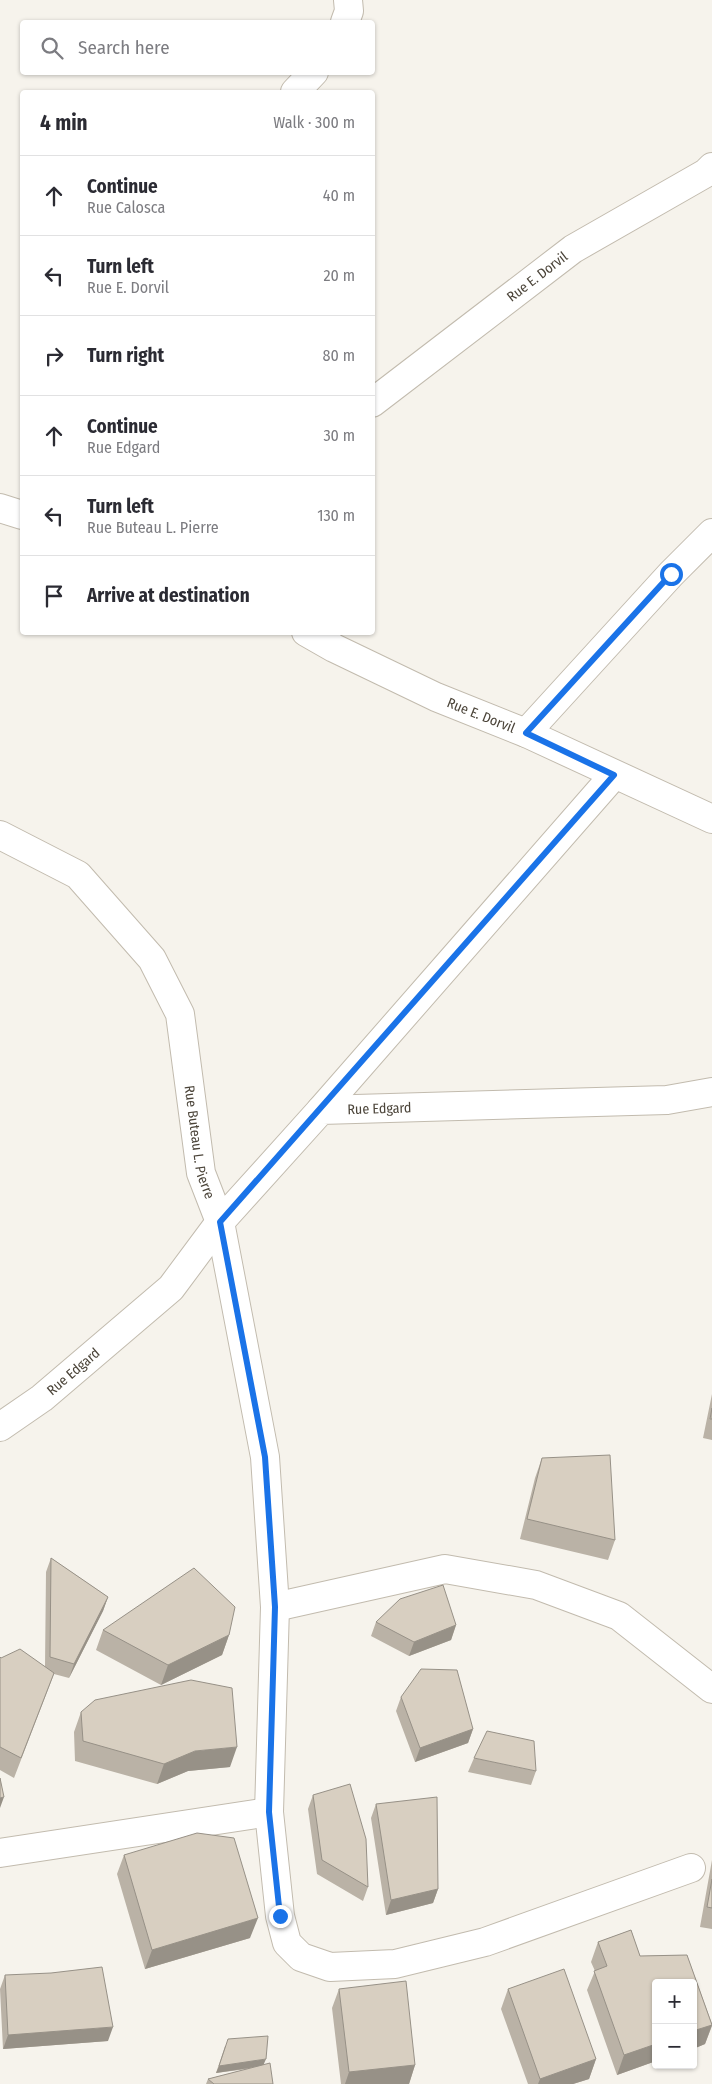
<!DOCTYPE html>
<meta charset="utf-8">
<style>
body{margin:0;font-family:"Fira Sans Condensed",sans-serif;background:#f2f2f3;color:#2b2b33}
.controls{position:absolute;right:15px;bottom:15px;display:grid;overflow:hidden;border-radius:5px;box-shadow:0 1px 4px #0004}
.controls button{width:45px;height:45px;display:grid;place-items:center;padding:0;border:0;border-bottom:1px solid #e1e1e2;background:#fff;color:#2b2b33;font:25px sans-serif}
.stop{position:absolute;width:15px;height:15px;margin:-11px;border:4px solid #1a73e8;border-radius:50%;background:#fff}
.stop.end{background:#1a73e8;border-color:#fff;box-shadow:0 1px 5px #0008}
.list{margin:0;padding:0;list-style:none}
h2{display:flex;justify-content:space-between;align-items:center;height:65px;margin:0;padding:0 20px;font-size:21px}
h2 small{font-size:16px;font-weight:400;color:#7c7c81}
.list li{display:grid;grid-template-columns:32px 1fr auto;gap:15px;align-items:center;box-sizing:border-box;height:80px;padding:0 20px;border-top:1px solid #e1e1e2}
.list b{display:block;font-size:19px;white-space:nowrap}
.list p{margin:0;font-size:16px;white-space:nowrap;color:#7c7c81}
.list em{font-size:16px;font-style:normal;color:#7c7c81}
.icon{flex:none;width:28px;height:28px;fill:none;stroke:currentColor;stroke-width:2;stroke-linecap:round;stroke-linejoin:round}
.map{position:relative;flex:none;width:712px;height:2084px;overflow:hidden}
.search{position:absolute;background:#fff;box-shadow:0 1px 4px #0004;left:20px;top:20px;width:355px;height:55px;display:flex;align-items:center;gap:12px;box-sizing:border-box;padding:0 18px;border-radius:5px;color:#7c7c81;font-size:19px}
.panel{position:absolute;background:#fff;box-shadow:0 1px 4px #0004;left:20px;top:90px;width:355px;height:545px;border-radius:5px}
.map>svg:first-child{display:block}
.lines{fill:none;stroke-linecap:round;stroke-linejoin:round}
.minor-casing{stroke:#c2bbae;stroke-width:30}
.minor{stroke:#fff;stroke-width:28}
.wall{fill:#bab2a6}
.shaded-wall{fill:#979187}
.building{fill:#d8cfc1;stroke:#979187}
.route{stroke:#1a73e8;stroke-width:6}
.labels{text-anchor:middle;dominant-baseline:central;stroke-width:5;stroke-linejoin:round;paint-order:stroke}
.street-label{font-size:14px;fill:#4b4439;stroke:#fff}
</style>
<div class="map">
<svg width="712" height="2084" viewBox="0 0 712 2084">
<rect width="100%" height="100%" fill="#f6f3ec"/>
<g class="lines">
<defs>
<g id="minor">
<path d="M345,22L349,11L348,0"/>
<path d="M295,92L314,72"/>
<path id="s1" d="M372,403L573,249L706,173L712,167"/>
<path d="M0,508L22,515"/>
<path id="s2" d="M306,632L334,648L436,697L526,733L712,819"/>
<path d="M526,733L671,574L712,533"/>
<path id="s3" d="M0,835L78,875L152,959L180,1014L201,1173L220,1222L265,1457L275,1607L269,1812L280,1916L287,1943L301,1957L330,1967L395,1964L485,1942L691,1868"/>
<path d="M321,1110L614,775"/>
<path id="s4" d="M0,1427L42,1398L171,1288L220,1222L321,1110L667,1100L712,1092"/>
<path d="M275,1607L445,1569L536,1585L619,1616L712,1689"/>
<path d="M0,1853L269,1812"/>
</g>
</defs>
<use href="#minor" class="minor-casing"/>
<use href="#minor" class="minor"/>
</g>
<path class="wall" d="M712,1394V1440L703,1438Z
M542,1458L615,1540L608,1560L520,1539L535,1478Z
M51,1558L108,1597L103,1611L69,1678L54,1674L14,1778L0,1770V1657L1,1658L45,1666L46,1572Z
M376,1622L456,1625L451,1640L409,1656L371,1636Z
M103,1630L229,1635L222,1655L161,1685L96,1650Z
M401,1697L473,1729L468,1743L415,1762L396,1711Z
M81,1712L230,1767L188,1771L157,1784L75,1761L74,1732Z
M474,1758L536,1771L531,1785L468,1772Z
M313,1795L368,1887L363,1901L317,1874L308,1809Z
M376,1804L438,1889L433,1903L386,1915L371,1818Z
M124,1855L250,1938L145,1969L117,1874Z
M712,1860V1929L700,1927Z
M631,1930L640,1956L687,1955L712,2024V2026L705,2044L693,2049V1983H656V2061L617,2075L587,1990L595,1971L591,1962L598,1942Z
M5,1975L108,2041L3,2049L0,1989Z
M339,1989L415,2065L409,2084H341L332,2008Z
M508,1989L596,2059L589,2079L573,2084H528L501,2009Z
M225,2046L264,2064L273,2084H206L208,2079L247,2069L216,2073Z"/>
<path class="shaded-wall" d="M108,1597L103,1611L69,1678L74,1664Z
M456,1625L451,1640L409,1656L414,1642Z
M229,1635L222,1655L161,1685L168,1665Z
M473,1729L468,1743L415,1762L420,1748Z
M237,1747L230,1767L188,1771L157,1784L164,1764L195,1751Z
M4,1797L0,1808V1798Z
M438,1889L433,1903L386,1915L391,1900Z
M258,1918L250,1938L145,1969L152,1950Z
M712,2025L705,2044L693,2049V2031Z
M113,2027L108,2041L3,2049L8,2035Z
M656,2044V2061L617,2075L624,2055Z
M266,2059L263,2066L216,2073L219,2066Z
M596,2059L589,2079L573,2084H538L540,2079Z
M415,2065L409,2084H345L349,2072Z"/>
<path class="building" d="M712,1408V1419H710Z
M610,1455L615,1540L527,1519L542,1458Z
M51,1558L108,1597L74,1664L50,1657Z
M194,1568L235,1607L229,1635L168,1665L103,1630Z
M443,1585L456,1625L414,1642L376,1622L400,1599Z
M20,1649L54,1673L21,1758L0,1747V1657L1,1658Z
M421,1669L457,1670L473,1729L420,1748L401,1697Z
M191,1680L232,1688L237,1747L195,1751L164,1764L83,1741L81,1712L95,1700Z
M487,1731L534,1741L536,1771L474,1758Z
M0,1778L4,1797L0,1798Z
M350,1784L366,1839L368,1887L322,1860L313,1795Z
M437,1797L438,1889L391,1900L376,1804Z
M197,1833L234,1838L258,1918L152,1950L124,1855Z
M712,1879V1908L707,1907Z
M631,1930L640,1956L687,1955L712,2025L693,2031V1983H656V2044L624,2055L594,1971L607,1966L598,1942Z
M102,1967L113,2027L8,2035L5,1975L51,1973Z
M564,1969L596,2059L540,2079L508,1989Z
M406,1981L415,2065L349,2072L339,1989Z
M268,2036L266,2059L219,2066L228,2039Z
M270,2063L273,2084H214L208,2079Z"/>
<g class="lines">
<path class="route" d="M280,1916L269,1812L275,1607L265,1457L220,1222L614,775L526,733L671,574"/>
</g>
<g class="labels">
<g class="street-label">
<text stroke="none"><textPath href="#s1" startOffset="208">Rue E. Dorvil</textPath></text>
<text stroke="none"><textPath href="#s2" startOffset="194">Rue E. Dorvil</textPath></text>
<text stroke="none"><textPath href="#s4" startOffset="512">Rue Edgard</textPath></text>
<text stroke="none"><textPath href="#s3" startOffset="391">Rue Buteau L. Pierre</textPath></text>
<text stroke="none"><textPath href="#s4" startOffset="92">Rue Edgard</textPath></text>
</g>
</g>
</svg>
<div class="controls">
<button>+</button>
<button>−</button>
</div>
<div class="stop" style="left:671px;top:574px"></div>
<div class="stop end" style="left:280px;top:1916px"></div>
<div class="search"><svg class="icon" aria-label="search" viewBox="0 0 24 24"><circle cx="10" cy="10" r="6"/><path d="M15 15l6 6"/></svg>Search here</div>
<section class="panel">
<h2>4 min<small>Walk · 300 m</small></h2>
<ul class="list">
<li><svg class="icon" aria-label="ahead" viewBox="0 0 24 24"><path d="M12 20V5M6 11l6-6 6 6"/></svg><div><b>Continue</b><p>Rue Calosca</p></div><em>40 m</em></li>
<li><svg class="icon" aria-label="left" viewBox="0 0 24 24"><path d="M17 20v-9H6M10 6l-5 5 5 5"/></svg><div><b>Turn left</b><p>Rue E. Dorvil</p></div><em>20 m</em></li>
<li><svg class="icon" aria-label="right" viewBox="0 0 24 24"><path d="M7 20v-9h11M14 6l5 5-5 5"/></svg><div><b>Turn right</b></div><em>80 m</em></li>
<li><svg class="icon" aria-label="ahead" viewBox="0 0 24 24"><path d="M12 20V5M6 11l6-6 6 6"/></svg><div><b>Continue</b><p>Rue Edgard</p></div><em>30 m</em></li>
<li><svg class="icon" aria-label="left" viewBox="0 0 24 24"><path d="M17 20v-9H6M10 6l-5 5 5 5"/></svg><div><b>Turn left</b><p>Rue Buteau L. Pierre</p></div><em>130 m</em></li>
<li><svg class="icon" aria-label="arrive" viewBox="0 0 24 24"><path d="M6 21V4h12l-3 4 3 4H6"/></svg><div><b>Arrive at destination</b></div></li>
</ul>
</section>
</div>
